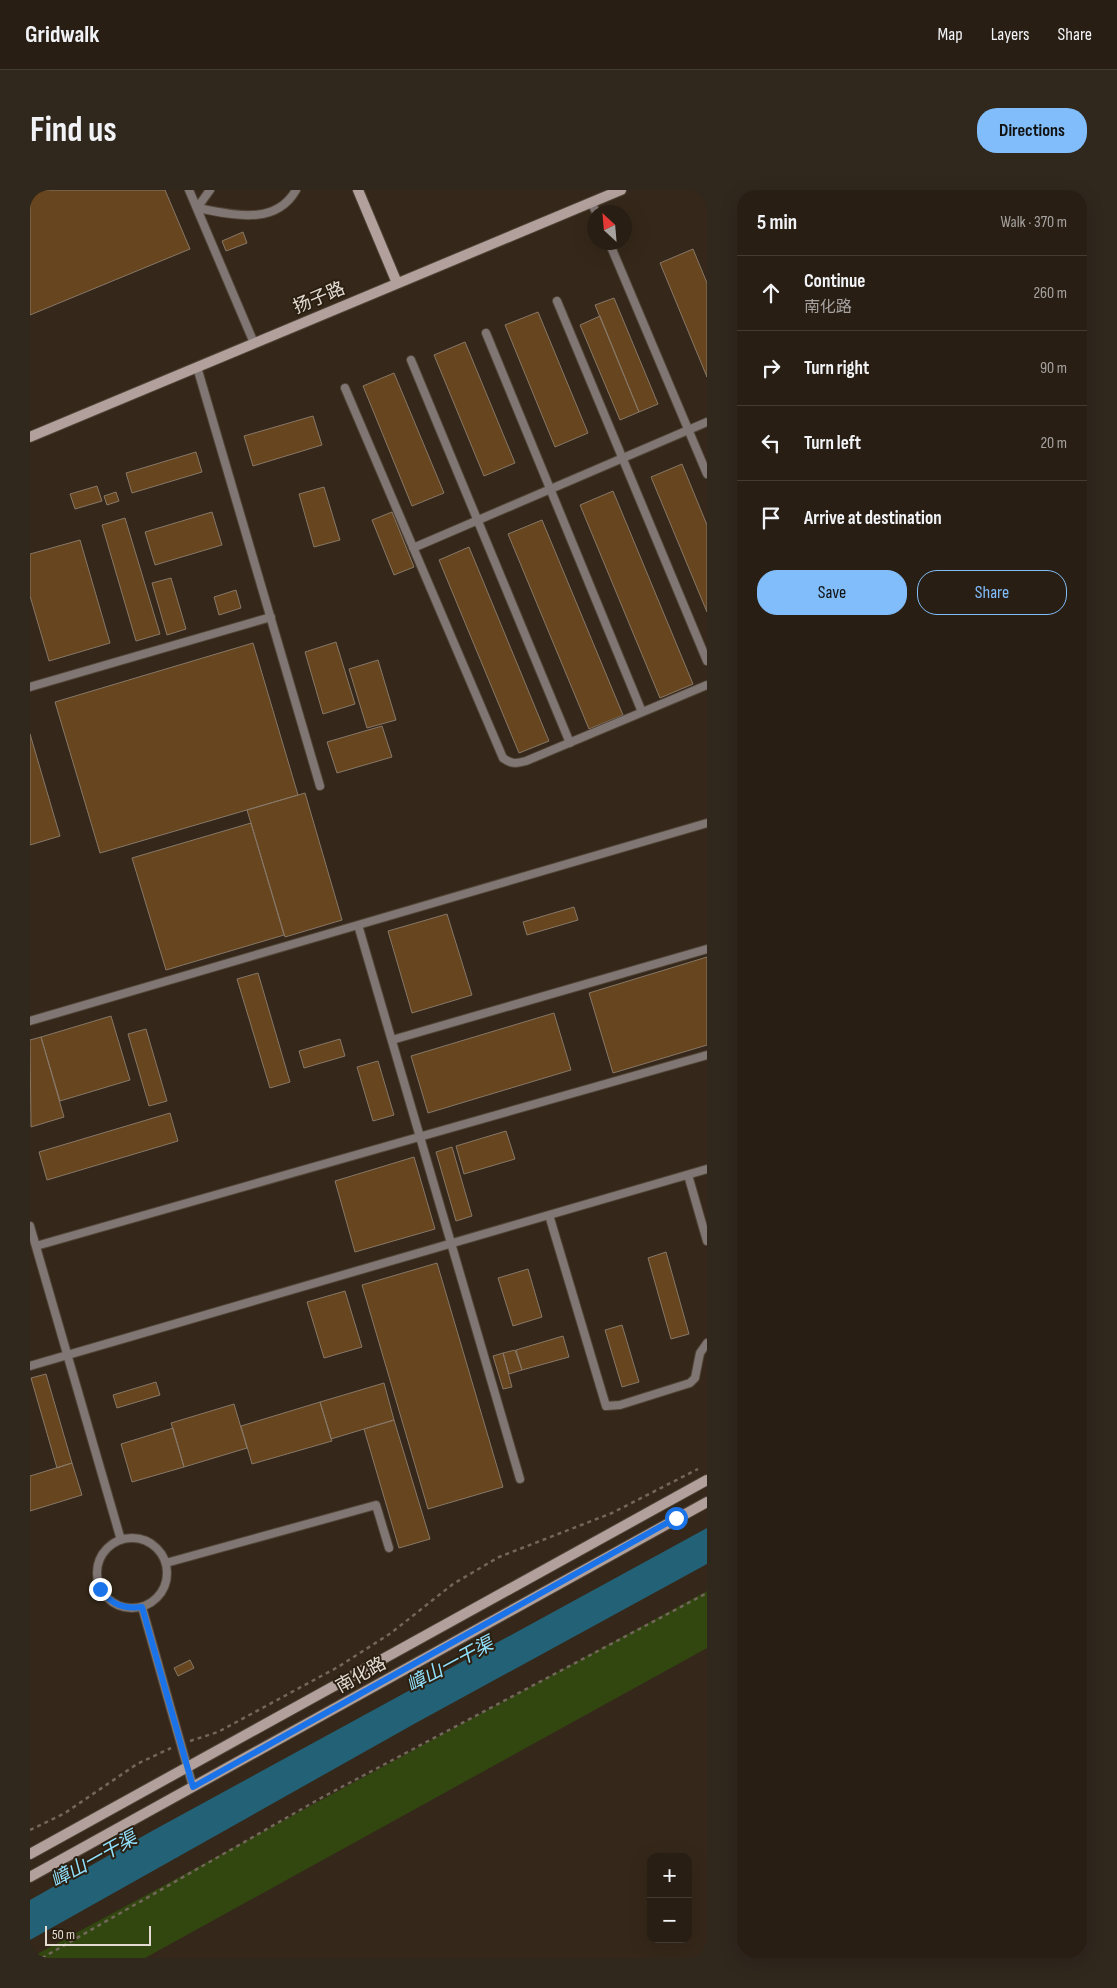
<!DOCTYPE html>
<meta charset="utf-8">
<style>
body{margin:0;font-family:"Sofia Sans Condensed","Noto Sans SC",sans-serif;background:#30271d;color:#f1f3f6}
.controls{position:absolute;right:15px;bottom:15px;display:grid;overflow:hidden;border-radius:10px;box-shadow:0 5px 20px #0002}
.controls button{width:45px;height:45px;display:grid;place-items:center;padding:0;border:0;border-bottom:1px solid #443c34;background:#281e14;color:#f1f3f6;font:25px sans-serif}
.compass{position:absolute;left:557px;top:15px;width:45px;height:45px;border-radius:50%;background:#281e14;box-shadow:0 5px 20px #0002;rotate:334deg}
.scale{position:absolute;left:15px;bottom:12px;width:106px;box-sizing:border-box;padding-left:5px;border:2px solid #e3dbd2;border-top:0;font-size:14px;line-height:18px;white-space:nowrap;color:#e3dbd2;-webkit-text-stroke:4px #2b1f11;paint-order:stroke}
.stop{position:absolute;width:15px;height:15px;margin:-11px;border:4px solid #1a73e8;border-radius:50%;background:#fff}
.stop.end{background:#1a73e8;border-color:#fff;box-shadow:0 1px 5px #0008}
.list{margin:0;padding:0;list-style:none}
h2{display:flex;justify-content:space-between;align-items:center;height:65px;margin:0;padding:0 20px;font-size:21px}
h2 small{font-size:16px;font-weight:400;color:#a5a2a0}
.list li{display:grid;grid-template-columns:32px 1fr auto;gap:15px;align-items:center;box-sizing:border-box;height:75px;padding:0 20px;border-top:1px solid #443c34}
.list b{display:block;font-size:19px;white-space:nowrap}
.list p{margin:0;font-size:16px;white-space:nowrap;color:#a5a2a0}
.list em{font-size:16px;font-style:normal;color:#a5a2a0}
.actions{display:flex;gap:10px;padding:15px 20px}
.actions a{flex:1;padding:11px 0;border:1px solid #80bdfa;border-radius:20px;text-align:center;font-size:18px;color:#80bdfa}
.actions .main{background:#80bdfa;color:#111}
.icon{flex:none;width:28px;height:28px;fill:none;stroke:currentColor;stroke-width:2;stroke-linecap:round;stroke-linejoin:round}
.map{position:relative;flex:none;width:677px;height:1768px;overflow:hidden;border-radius:20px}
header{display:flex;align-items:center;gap:30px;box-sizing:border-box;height:70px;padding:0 25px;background:#281e14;border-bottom:1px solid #443c34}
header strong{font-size:24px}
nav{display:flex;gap:28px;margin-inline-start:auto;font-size:18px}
.intro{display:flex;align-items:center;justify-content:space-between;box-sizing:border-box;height:120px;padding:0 30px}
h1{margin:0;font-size:35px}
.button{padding:12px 22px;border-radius:20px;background:#80bdfa;color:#111;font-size:18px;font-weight:700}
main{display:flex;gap:30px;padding:0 30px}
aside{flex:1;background:#281e14;border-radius:20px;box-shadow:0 5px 20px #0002}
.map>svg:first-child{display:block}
.green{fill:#324710}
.water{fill:#236276}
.building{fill:#67461f;stroke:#877767}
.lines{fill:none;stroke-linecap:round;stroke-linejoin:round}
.lane-casing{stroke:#514537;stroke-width:10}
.secondary-casing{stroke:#514537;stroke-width:12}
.path{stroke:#73675b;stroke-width:2.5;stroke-dasharray:4 4;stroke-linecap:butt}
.lane{stroke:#807673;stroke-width:8}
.secondary{stroke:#b1a09c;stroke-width:10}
.route{stroke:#1a73e8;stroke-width:6}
.labels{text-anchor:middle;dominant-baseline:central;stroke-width:4;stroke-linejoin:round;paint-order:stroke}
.street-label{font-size:18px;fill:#e3dbd2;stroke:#2b1f11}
.water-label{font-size:19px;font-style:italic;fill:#90e1fe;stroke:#2b1f11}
</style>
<header>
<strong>Gridwalk</strong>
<nav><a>Map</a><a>Layers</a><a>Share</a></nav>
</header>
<div class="intro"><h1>Find us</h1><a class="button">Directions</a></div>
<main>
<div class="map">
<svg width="677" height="1768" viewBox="0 0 677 1768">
<rect width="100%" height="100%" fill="#35281a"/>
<path class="green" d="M677,1401V1458L115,1768H0Z"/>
<path class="water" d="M677,1338V1374L384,1534L0,1750V1710L122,1641Z"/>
<path class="building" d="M0,0H135L160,59L0,125Z
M213,42L217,53L196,61L192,51Z
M663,59L677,93V187L630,73Z
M584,108L628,214L609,222L565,115Z
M508,122L558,243L525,257L475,135Z
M570,126L609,222L590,230L550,135Z
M435,152L485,273L454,286L404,165Z
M364,183L414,303L382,316L333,196Z
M283,226L292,255L223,276L214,246Z
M166,262L172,282L102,303L96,283Z
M652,274L677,335V422L621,287Z
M67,296L72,311L45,319L40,304Z
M294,297L310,350L284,357L269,304Z
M583,301L663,494L630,508L550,315Z
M86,302L89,311L77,315L74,306Z
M182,322L192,355L125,375L115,342Z
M362,322L384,377L364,385L342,330Z
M95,328L130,444L106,451L72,335Z
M512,330L593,525L559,539L478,344Z
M50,350L80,453L19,471L0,406V364Z
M439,357L519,551L489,563L409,370Z
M141,388L156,439L137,445L122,393Z
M206,400L211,418L189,425L184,407Z
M306,452L325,514L293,524L275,462Z
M223,453L268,605L70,663L25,512Z
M348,470L366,530L337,538L319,479Z
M352,536L362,567L307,583L297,552Z
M0,544L30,646L0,655Z
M275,603L312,730L255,747L217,620Z
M221,633L254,745L136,780L102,668Z
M544,717L548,730L497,745L493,732Z
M417,724L442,805L382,823L358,741Z
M677,767V855L583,883L559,803Z
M228,783L260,892L240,898L207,789Z
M524,823L541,880L398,923L381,866Z
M81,826L100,890L30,911L11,847Z
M116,839L137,911L119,916L98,844Z
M11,847L34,927L1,937L0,850Z
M310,849L315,866L274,878L269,861Z
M348,871L364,925L343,931L327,877Z
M140,923L148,951L17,990L9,962Z
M476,941L485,969L434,984L426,956Z
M422,957L442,1026L426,1031L406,962Z
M384,967L405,1039L325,1062L305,991Z
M636,1062L659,1144L641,1149L618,1068Z
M407,1073L473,1297L398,1319L332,1095Z
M498,1079L512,1127L483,1136L468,1088Z
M315,1101L332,1157L294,1168L277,1112Z
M592,1135L609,1192L592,1197L575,1140Z
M533,1146L539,1167L492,1180L486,1160Z
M485,1160L492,1180L479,1184L473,1163Z
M473,1163L482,1197L473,1199L463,1166Z
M16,1184L42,1273L27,1278L1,1188Z
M126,1192L130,1205L87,1218L83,1205Z
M354,1193L364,1230L301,1249L290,1212Z
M290,1212L302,1251L222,1274L211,1236Z
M204,1214L217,1258L154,1277L141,1233Z
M364,1230L400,1349L369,1358L334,1239Z
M143,1238L154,1277L102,1292L91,1254Z
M42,1273L52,1305L0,1321V1286Z
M160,1470L164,1478L148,1486L144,1478Z"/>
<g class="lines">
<defs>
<path id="lane" d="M159,0L224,153
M180,0L167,18C201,24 245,37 266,0
M561,12L566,22
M579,52L677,284
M527,111L677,471
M456,143L612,522
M381,170L540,553
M167,177L290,596
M315,198L473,568C481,574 486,574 496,571L677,495
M383,358L677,232
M0,497L241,427
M0,831L328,735
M362,850L677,759
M658,985L677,1051
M519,1025L576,1216L590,1215L660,1193L665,1188L670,1163L677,1153
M0,1036L91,1350
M6,1056L677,865
M0,1176L677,979
M490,1289L328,735L677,633
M67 1383a35 35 0 1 1 70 0a35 35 0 1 1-70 0Z
M136,1373L346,1315L359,1358
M112,1417L163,1597"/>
<path id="secondary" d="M328,0L367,93
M0,247L591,0
M0,1664L677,1290
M0,1687L677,1312"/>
</defs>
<use href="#lane" class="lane-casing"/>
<use href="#secondary" class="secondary-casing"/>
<path class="path" d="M160,1551L188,1542L308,1477L361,1443L423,1394L469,1367L582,1323L668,1279
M0,1640L35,1623L107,1574L141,1558
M12,1768L291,1608L677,1403"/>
<use href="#lane" class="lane"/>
<use href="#secondary" class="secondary"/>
</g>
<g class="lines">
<path class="route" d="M70,1399C82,1415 93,1419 112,1417L163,1597L646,1328"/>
</g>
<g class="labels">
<g class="street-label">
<text transform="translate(289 108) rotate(-23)">扬子路</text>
<text transform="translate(331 1485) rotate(-29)">南化路</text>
</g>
<g class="water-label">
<text transform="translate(420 1475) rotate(-28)">嶂山一干渠</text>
<text transform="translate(64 1670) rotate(-29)">嶂山一干渠</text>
</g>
</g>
</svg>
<div class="controls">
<button>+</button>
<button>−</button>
</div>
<svg class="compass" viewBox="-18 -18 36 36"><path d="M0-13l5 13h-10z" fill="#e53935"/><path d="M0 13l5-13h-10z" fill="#a5a2a0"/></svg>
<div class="scale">50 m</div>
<div class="stop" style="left:646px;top:1328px"></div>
<div class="stop end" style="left:70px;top:1399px"></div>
</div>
<aside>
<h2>5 min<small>Walk · 370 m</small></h2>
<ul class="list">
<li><svg class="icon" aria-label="ahead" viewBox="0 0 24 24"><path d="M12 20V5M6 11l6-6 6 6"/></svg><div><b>Continue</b><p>南化路</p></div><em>260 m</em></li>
<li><svg class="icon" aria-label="right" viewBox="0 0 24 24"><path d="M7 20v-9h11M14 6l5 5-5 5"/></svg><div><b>Turn right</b></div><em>90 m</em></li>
<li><svg class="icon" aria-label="left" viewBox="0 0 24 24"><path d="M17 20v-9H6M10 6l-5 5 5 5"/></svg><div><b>Turn left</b></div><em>20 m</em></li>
<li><svg class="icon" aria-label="arrive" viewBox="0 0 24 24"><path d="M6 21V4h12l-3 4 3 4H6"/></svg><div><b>Arrive at destination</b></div></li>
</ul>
<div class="actions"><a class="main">Save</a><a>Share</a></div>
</aside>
</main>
